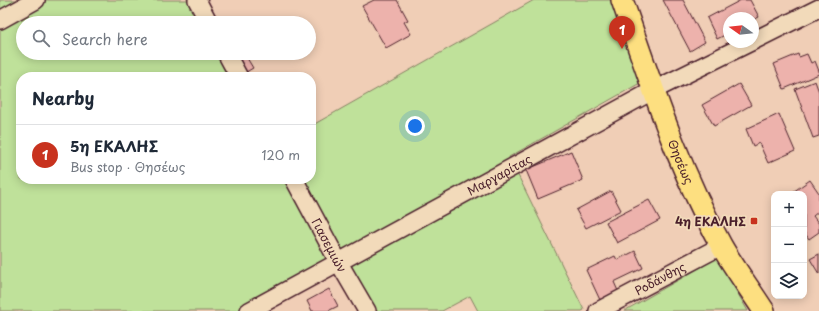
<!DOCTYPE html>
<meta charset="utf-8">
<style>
body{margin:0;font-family:"Playpen Sans",sans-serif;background:#f6f6f7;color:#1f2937}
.controls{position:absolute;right:12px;bottom:12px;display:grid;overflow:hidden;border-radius:8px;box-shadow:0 2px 10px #0003}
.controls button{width:36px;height:36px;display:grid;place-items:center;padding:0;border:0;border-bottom:1px solid #e0e1e3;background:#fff;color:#1f2937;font:20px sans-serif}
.compass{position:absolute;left:723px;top:12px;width:36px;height:36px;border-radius:50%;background:#fff;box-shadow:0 2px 10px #0003;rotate:285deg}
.you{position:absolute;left:415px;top:126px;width:14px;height:14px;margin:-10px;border:3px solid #fff;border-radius:50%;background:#1a73e8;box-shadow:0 0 0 6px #1a73e833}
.badge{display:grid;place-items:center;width:26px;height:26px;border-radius:50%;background:#c8321e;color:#fff;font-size:13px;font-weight:700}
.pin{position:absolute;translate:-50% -33px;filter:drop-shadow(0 1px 2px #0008)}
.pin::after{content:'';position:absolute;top:21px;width:14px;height:12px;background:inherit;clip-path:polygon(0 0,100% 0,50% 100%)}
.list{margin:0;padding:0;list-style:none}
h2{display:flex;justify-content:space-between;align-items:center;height:52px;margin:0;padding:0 16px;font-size:17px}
h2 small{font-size:13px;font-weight:400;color:#747a83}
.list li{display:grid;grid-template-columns:26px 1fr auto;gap:12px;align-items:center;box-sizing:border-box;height:60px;padding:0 16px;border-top:1px solid #e0e1e3}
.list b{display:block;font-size:15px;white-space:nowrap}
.list p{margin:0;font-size:13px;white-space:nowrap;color:#747a83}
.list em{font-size:13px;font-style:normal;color:#747a83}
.icon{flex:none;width:22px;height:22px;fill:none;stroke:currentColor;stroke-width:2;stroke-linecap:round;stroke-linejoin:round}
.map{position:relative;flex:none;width:819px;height:311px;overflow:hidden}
.search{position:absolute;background:#fff;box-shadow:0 2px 10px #0003;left:16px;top:16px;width:300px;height:44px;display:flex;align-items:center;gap:10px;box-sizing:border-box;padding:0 14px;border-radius:22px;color:#747a83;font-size:15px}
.panel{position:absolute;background:#fff;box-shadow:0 2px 10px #0003;left:16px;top:72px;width:300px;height:112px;border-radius:16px}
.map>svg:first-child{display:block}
.green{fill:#bfe19a;stroke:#848062}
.building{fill:#edb2ac;stroke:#4a1f2b}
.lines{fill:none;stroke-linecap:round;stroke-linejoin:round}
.minor-casing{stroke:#4a1f2b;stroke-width:20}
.major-casing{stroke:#4a1f2b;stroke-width:24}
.minor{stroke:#f2daba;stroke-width:17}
.major{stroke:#fddf80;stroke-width:21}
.poi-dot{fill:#c8321e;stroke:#f2daba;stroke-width:1.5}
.labels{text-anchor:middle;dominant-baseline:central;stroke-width:3.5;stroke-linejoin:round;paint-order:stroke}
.street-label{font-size:12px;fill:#4a1f2b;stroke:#f2daba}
.poi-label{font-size:12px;font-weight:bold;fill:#4a1f2b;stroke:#f2daba;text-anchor:end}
</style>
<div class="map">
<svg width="819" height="311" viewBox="0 0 819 311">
<rect width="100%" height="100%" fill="#f0ceb6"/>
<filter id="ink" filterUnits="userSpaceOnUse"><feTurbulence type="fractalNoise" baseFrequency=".025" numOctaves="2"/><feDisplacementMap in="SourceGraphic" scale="8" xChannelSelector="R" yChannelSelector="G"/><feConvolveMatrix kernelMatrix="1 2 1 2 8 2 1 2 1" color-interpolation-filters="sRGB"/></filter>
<g filter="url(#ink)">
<path class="green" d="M0,0H191L204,23H23V53H221L234,77H21V179H291L339,264L251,311H0Z
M534,0H611L640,83L509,157L584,310L582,311H478L470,296L442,311H371L299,179H311V126Z
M717,258L748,311H624Z"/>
<path class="building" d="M374,0H397L408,20L404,22L411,34L386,48L362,6Z
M663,0H683L705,42L690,51Z
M741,0H750L759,17L753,20V18H729V33L717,39L707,18Z
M231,53H244L253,68L241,75Z
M798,54L799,57L807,54L811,63L815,61L819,71V74L784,89L774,64Z
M815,81L819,92V136L813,138L795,89Z
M739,84L751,105L714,126L702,105Z
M779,114L795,151L768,163L759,143L753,146L746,129Z
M571,151L583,180L538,199L526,170Z
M810,180L819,193V211L813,216L819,224V232L809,239L804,232V194H790Z
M611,191L621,210L586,228L576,210Z
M649,200L660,220L617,243L606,222Z
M635,251L643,268L614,282L618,291L600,300L586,270L615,256L617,260Z
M819,254V274L810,259Z
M329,289L338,306L328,311H312L307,301Z"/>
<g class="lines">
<defs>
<g id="minor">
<path d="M197,0L209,23"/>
<path d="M0,20L36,0"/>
<path d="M753,41L819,8"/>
<path d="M226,53L239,77"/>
<path id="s1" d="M294,179L339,263L367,311"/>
<path id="s2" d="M249,311L654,90L751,42"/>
<path id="s3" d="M598,311L721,246"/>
</g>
<g id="major">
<path id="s4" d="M622,0C651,83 678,168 721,245C734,268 750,289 764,311"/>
</g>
</defs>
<use href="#minor" class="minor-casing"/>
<use href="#major" class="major-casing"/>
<use href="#minor" class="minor"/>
<use href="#major" class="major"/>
</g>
</g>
<rect class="poi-dot" x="750" y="217" width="8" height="8" rx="2"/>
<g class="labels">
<g class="street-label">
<text stroke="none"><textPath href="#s4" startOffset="172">Θησέως</textPath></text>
<text stroke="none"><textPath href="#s2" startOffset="285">Μαργαρίτας</textPath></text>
<text stroke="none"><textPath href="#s1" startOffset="75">Γιασεμιών</textPath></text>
<text stroke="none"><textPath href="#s3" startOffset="70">Ροδάνθης</textPath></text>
</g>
<g class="poi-label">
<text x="746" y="221">4η ΕΚΑΛΗΣ</text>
</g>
</g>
</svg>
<div class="controls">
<button>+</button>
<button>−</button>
<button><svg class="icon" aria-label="layers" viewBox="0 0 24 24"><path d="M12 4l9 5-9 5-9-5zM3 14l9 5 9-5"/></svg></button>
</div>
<svg class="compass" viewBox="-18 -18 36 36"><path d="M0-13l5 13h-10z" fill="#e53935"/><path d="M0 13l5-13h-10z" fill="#747a83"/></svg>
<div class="you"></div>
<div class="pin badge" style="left:622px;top:49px">1</div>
<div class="search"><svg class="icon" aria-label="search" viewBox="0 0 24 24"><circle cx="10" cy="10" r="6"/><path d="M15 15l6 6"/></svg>Search here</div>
<section class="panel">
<h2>Nearby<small></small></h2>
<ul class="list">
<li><span class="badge">1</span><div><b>5η ΕΚΑΛΗΣ</b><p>Bus stop · Θησέως</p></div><em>120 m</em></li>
</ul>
</section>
</div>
